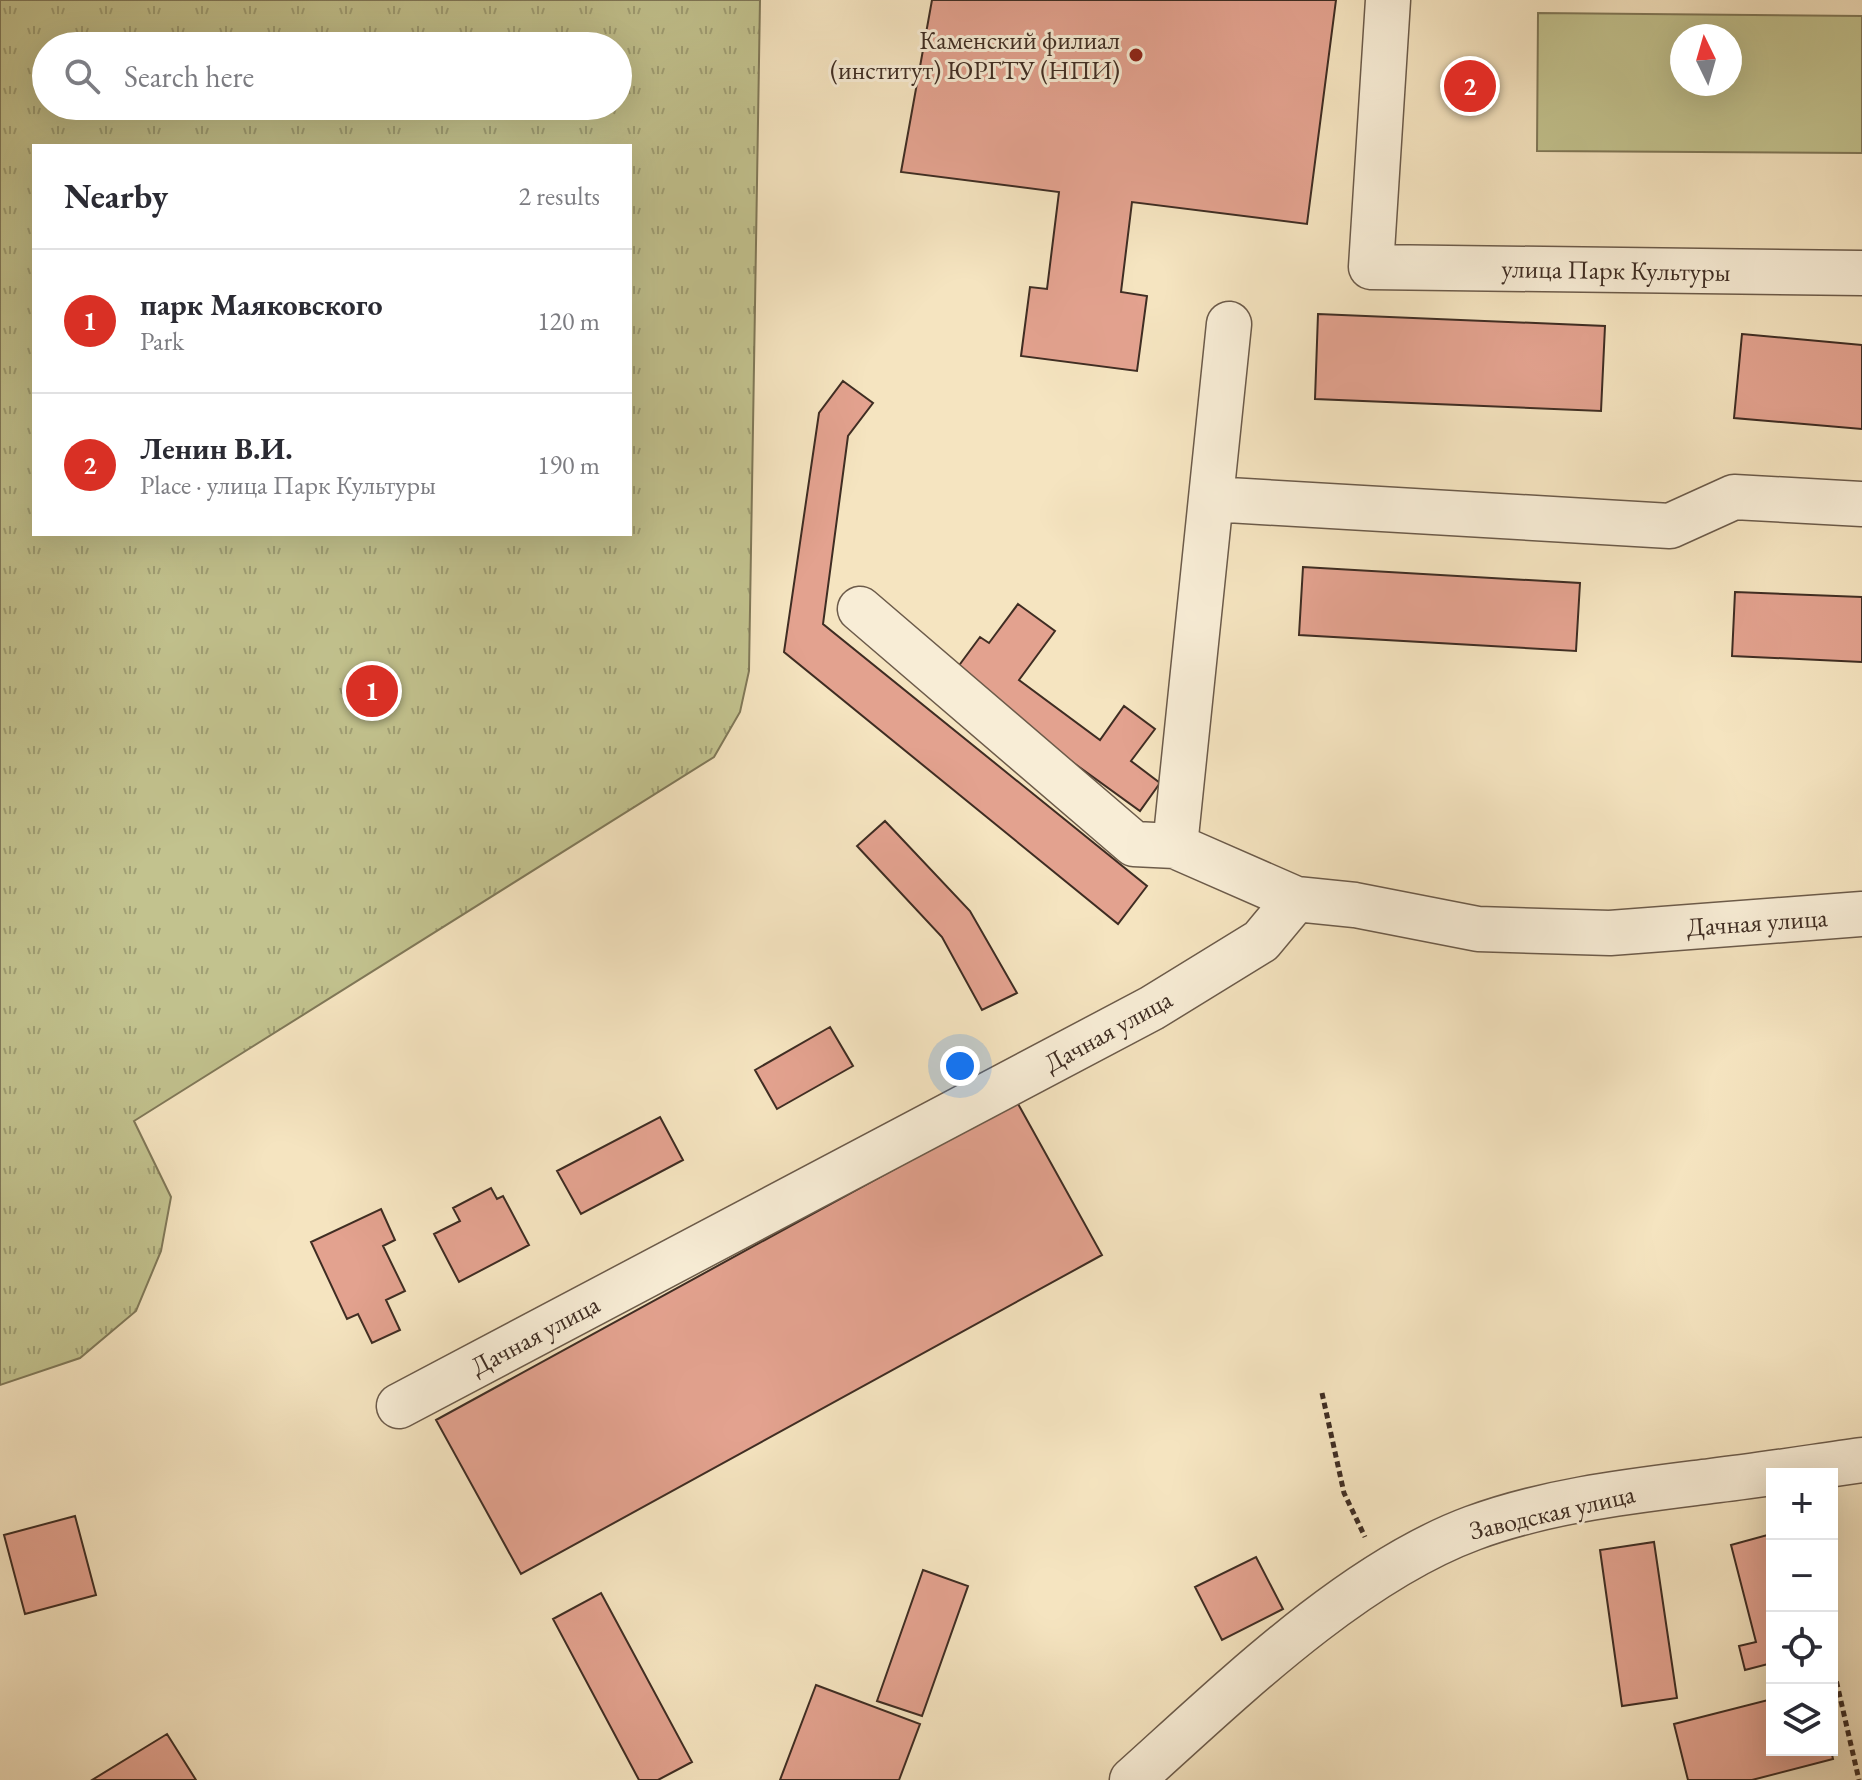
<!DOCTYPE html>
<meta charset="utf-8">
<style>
body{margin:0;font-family:"EB Garamond",serif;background:#f7f7f7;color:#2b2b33}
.controls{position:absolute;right:24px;bottom:24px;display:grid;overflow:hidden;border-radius:0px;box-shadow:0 8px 32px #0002}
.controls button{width:72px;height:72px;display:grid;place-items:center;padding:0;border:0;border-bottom:2px solid #e1e1e2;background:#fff;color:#2b2b33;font:40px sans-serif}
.compass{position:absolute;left:1670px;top:24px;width:72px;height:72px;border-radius:50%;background:#fff;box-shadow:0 8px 32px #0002;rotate:355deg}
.you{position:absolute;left:960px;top:1066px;width:28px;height:28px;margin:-20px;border:6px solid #fff;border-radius:50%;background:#1a73e8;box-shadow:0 0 0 12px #1a73e833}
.badge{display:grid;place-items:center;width:52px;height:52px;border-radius:50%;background:#d93025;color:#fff;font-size:26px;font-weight:700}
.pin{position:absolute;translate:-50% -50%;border:4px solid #fff;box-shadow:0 2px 8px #0006}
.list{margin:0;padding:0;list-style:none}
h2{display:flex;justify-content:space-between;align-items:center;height:104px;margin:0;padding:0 32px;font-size:34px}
h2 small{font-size:26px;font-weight:400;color:#7c7c81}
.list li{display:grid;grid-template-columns:52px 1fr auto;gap:24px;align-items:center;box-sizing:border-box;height:144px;padding:0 32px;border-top:2px solid #e1e1e2}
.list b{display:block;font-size:30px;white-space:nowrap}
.list p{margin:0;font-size:26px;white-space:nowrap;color:#7c7c81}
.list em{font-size:26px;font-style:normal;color:#7c7c81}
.icon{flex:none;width:44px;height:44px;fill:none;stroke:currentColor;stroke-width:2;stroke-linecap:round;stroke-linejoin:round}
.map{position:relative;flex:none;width:1862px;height:1780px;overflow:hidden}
.search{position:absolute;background:#fff;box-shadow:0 8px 32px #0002;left:32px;top:32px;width:600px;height:88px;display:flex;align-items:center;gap:20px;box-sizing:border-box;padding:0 28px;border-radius:44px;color:#7c7c81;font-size:30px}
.panel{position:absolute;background:#fff;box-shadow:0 8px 32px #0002;left:32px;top:144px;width:600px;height:392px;border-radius:0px}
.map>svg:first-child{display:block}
.grass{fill:#c2c28e;stroke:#807858;stroke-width:2;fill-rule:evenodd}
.park{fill:url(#park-tufts);stroke:#807858;stroke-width:2;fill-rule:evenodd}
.building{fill:#e3a28f;stroke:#3f2d23;stroke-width:2}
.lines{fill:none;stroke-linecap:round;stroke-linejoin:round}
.minor-casing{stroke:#6c5b4a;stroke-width:47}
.path{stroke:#3f2d23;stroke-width:5;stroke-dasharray:6 4;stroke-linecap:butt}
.minor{stroke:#f8edd6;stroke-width:44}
.poi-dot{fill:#8f2418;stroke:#f8edd6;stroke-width:3}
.labels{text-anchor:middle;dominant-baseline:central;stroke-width:6;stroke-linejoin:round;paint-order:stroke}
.poi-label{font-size:26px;fill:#3f2d23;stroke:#f8edd6;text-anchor:end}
.street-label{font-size:26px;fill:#3f2d23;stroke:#f8edd6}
</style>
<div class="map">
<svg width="1862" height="1780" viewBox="0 0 1862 1780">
<defs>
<pattern id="park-tufts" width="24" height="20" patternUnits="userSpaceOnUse" patternTransform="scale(2)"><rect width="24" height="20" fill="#c2c28e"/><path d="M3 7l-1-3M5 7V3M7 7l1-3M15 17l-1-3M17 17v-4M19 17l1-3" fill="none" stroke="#9f9e74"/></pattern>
</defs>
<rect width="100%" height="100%" fill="#f5e4c0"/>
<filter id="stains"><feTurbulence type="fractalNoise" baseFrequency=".0025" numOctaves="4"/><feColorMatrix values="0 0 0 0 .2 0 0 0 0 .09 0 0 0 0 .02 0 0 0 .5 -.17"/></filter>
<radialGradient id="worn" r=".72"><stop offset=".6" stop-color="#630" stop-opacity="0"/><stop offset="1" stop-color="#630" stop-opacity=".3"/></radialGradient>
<path class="grass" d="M1538,13L1862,16V153L1537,151ZM1682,36H1730V84H1682Z"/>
<path class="park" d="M0,0H760L749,671L740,712L714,757L134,1121L171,1197L161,1251L136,1311L80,1358L0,1385ZM46,46H618V106H46ZM34,146H630V534H34Z"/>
<path class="building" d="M932,0H1336L1307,224L1132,202L1121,292L1147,296L1137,371L1021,356L1030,287L1047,289L1059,192L901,172Z
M1318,314L1605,326L1601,411L1315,399Z
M1742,334L1862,345V429L1734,418Z
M843,381L873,403L848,436L823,624L1147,886L1118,924L784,652L819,413Z
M1303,567L1580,583L1576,651L1299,635Z
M1735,592L1862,597V662L1732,656Z
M1018,604L1055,631L1019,680L1100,740L1124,706L1155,729L1131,761L1160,783L1140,811L952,675L980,637L989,643Z
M885,821L970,911L1017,993L982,1010L942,937L857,846Z
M830,1027L853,1066L777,1109L755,1070Z
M1017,1102L1102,1255L521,1574L436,1420Z
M660,1117L683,1160L581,1214L557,1171Z
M491,1188L497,1199L503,1196L529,1245L459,1282L434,1234L460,1221L453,1208Z
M381,1209L395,1240L383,1246L405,1291L386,1300L400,1330L372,1343L358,1314L347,1319L311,1242Z
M75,1516L96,1595L25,1614L4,1535Z
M1771,1534L1772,1663L1745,1670L1739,1646L1756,1642L1731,1545Z
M1654,1542L1677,1698L1622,1706L1600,1550Z
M1256,1557L1283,1609L1222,1640L1195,1587Z
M923,1570L968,1586L922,1716L877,1701Z
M601,1593L692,1762L658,1780H639L553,1619Z
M816,1685L920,1724L899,1780H780Z
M1772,1699V1750H1831L1833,1759L1752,1780H1688L1674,1724Z
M167,1734L196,1780H92Z"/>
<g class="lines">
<defs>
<path id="minor" d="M1388,0L1371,267L1862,273
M1211,499L1670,526L1734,497L1862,504
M860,609L1134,844L1175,846L1296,899
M1175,846L1229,324
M399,1406L1152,1008L1261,941L1296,899L1355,905L1478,929L1610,933L1862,914
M1132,1780C1229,1693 1351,1573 1473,1528C1549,1500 1632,1491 1711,1481C1762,1475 1812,1467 1862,1460"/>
</defs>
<use href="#minor" class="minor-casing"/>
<path class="path" d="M1322,1393L1344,1493L1365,1537
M1832,1662L1859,1780"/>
<use href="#minor" class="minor"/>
</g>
<circle class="poi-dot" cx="1136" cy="55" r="8"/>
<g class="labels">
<g class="poi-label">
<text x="1120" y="40">Каменский филиал<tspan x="1120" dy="30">(институт) ЮРГТУ (НПИ)</tspan></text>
</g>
<g class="street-label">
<text transform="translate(1616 270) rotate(1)">улица Парк Культуры</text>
<text transform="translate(1757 922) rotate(-4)">Дачная улица</text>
<text transform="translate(1108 1031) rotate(-29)">Дачная улица</text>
<text transform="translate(535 1335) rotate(-28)">Дачная улица</text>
<text transform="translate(1552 1512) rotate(-13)">Заводская улица</text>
</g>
</g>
<rect width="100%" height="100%" filter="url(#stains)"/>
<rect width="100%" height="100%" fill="url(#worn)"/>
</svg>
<div class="controls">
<button>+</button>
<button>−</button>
<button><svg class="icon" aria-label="locate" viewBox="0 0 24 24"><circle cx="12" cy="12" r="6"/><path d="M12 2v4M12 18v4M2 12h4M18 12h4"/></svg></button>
<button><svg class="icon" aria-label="layers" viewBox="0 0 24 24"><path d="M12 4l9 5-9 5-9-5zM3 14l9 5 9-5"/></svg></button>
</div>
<svg class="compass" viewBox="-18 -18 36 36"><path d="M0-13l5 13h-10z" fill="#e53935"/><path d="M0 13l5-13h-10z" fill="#7c7c81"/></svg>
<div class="you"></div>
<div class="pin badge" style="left:372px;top:691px">1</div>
<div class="pin badge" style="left:1470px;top:86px">2</div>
<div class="search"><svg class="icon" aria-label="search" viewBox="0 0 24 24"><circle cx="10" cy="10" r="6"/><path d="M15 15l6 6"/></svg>Search here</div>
<section class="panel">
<h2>Nearby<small>2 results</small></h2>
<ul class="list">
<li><span class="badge">1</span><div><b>парк Маяковского</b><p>Park</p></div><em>120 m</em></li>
<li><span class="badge">2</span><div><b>Ленин В.И.</b><p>Place · улица Парк Культуры</p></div><em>190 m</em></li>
</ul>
</section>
</div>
